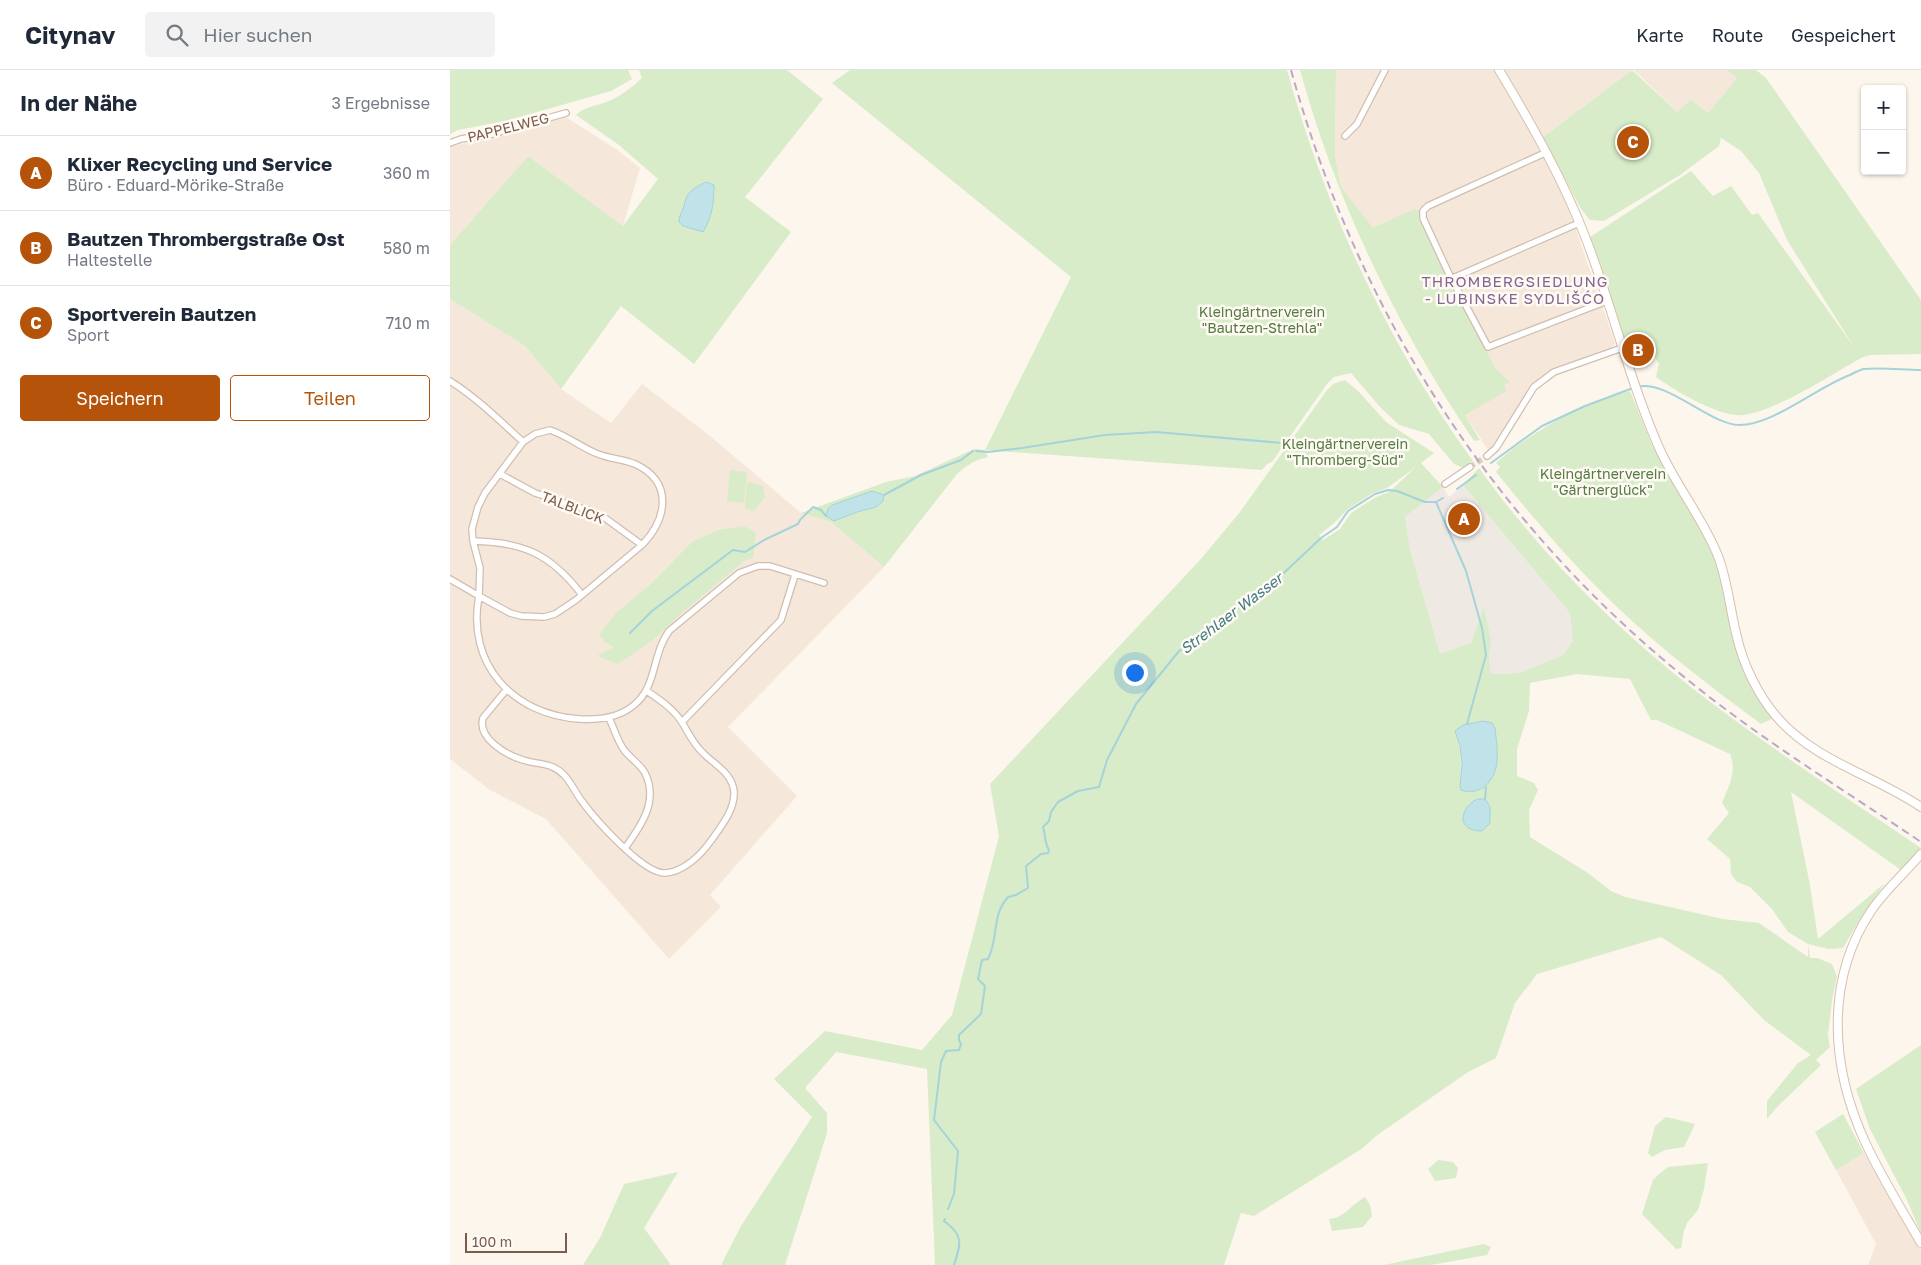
<!DOCTYPE html>
<html lang="de">
<meta charset="utf-8">
<style>
body{margin:0;font-family:"Golos Text",sans-serif;background:#f2f2f3;color:#1f2937}
.controls{position:absolute;right:15px;top:15px;display:grid;overflow:hidden;border-radius:5px;box-shadow:0 1px 4px #0004}
.controls button{width:45px;height:45px;display:grid;place-items:center;padding:0;border:0;border-bottom:1px solid #e0e1e3;background:#fff;color:#1f2937;font:25px sans-serif}
.scale{position:absolute;left:15px;bottom:12px;width:102px;box-sizing:border-box;padding-left:5px;border:2px solid #7a5c4d;border-top:0;font-size:14px;line-height:18px;white-space:nowrap;color:#7a5c4d;-webkit-text-stroke:4px #fffaf3;paint-order:stroke}
.you{position:absolute;left:684px;top:602px;width:18px;height:18px;margin:-12px;border:4px solid #fff;border-radius:50%;background:#1a73e8;box-shadow:0 0 0 8px #1a73e833}
.badge{display:grid;place-items:center;width:32px;height:32px;border-radius:50%;background:#b45309;color:#fff;font-size:16px;font-weight:700}
.pin{position:absolute;translate:-50% -50%;border:2px solid #fff;box-shadow:0 1px 5px #0006}
.list{margin:0;padding:0;list-style:none}
h2{display:flex;justify-content:space-between;align-items:center;height:65px;margin:0;padding:0 20px;font-size:21px}
h2 small{font-size:16px;font-weight:400;color:#747a83}
.list li{display:grid;grid-template-columns:32px 1fr auto;gap:15px;align-items:center;box-sizing:border-box;height:75px;padding:0 20px;border-top:1px solid #e0e1e3}
.list b{display:block;font-size:19px;white-space:nowrap}
.list p{margin:0;font-size:16px;white-space:nowrap;color:#747a83}
.list em{font-size:16px;font-style:normal;color:#747a83}
.actions{display:flex;gap:10px;padding:15px 20px}
.actions a{flex:1;padding:11px 0;border:1px solid #b45309;border-radius:5px;text-align:center;font-size:18px;color:#b45309}
.actions .main{background:#b45309;color:#fff}
.icon{flex:none;width:28px;height:28px;fill:none;stroke:currentColor;stroke-width:2;stroke-linecap:round;stroke-linejoin:round}
.map{position:relative;flex:none;width:1471px;height:1195px;overflow:hidden}
header{display:flex;align-items:center;gap:30px;box-sizing:border-box;height:70px;padding:0 25px;background:#fff;border-bottom:1px solid #e0e1e3}
header strong{font-size:24px}
nav{display:flex;gap:28px;margin-inline-start:auto;font-size:18px}
.search{width:350px;height:45px;background:#f2f2f3;display:flex;align-items:center;gap:12px;box-sizing:border-box;padding:0 18px;border-radius:5px;color:#747a83;font-size:19px}
main{display:flex}
aside{flex:1;background:#fff}
.map>svg:first-child{display:block}
.residential{fill:#f5e8da}
.industrial{fill:#efe9e4}
.green{fill:#d8ecc9;fill-rule:evenodd}
.water{fill:#bfe3e8;stroke:#a5d3da}
.lines{fill:none;stroke-linecap:round;stroke-linejoin:round}
.stream{stroke:#a5d3da;stroke-width:2}
.street-tunnel{stroke:#dcd0c4;stroke-width:5.5;stroke-dasharray:5.5 3;stroke-linecap:butt}
.street-casing{stroke:#d1beb0;stroke-width:8}
.secondary-casing{stroke:#d6c0b0;stroke-width:10}
.street{stroke:#fff;stroke-width:5.5}
.secondary{stroke:#fff;stroke-width:8}
.rail{stroke:#b9a8c9;stroke-width:2;stroke-dasharray:8 5;stroke-linecap:butt}
.labels{text-anchor:middle;dominant-baseline:central;stroke-width:5;stroke-linejoin:round;paint-order:stroke}
.street-label{font-size:14px;fill:#7a5c4d;stroke:#fffaf3}
.park-label{font-size:14px;fill:#537a41;stroke:#fffaf3}
.neighbourhood-label{font-size:15px;letter-spacing:1px;fill:#846695;stroke:#fffaf3}
.water-label{font-size:15px;font-style:italic;fill:#437c86;stroke:#fffaf3}
</style>
<header>
<strong>Citynav</strong>
<div class="search"><svg class="icon" aria-label="search" viewBox="0 0 24 24"><circle cx="10" cy="10" r="6"/><path d="M15 15l6 6"/></svg>Hier suchen</div>
<nav><a>Karte</a><a>Route</a><a>Gespeichert</a></nav>
</header>
<main>
<aside>
<h2>In der Nähe<small>3 Ergebnisse</small></h2>
<ul class="list">
<li><span class="badge">A</span><div><b>Klixer Recycling und Service</b><p>Büro · Eduard-Mörike-Straße</p></div><em>360 m</em></li>
<li><span class="badge">B</span><div><b>Bautzen Thrombergstraße Ost</b><p>Haltestelle</p></div><em>580 m</em></li>
<li><span class="badge">C</span><div><b>Sportverein Bautzen</b><p>Sport</p></div><em>710 m</em></li>
</ul>
<div class="actions"><a class="main">Speichern</a><a>Teilen</a></div>
</aside>
<div class="map">
<svg width="1471" height="1195" viewBox="0 0 1471 1195">
<rect width="100%" height="100%" fill="#fdf6ec"/>
<path class="residential" d="M886,0H1182L1093,67L1085,72L1110,120L1123,151L1165,273L1162,279L1104,300L1083,314L1062,349L1039,381L1015,345L922,158L891,117L885,85Z
M1184,0H1276L1287,8L1258,43L1241,29L1227,42Z
M114,46L166,79L190,98L173,156L78,86L0,175V77L57,63Z
M0,229L75,276L111,319L161,353L192,314L259,365L351,443L381,452L434,497L278,657L347,726L260,825L271,837L219,889L96,749L40,720L0,689Z
M1414,1083L1471,1180V1195H1418L1426,1174L1386,1100Z"/>
<path class="industrial" d="M1013,415L1120,543L1123,571L1114,585L1070,603L1041,604L1039,587L1041,571L1021,573L990,585L960,480L955,447L993,417L999,427Z"/>
<path class="green" d="M0,0H178L182,9L161,21L55,51L8,60L0,64Z
M189,0H337L373,29L295,127L341,162L244,294L171,236L111,319L75,276L0,229V175L78,86L173,156L208,109L169,75L126,45C135,36 147,36 159,31C171,26 182,17 192,8Z
M400,0H837C876,140 937,273 1023,391L1015,397H1011L1004,394L979,364L949,355L930,337L901,303L884,307L877,314L822,392L817,394L812,400L535,380L538,387C525,390 517,395 507,404L434,497L381,452L351,443L436,412L465,406L524,379L535,380L621,207L382,13ZM397,431L426,437L407,442L382,436Z
M850,0H886L885,85L891,117L923,158L964,139L971,141L1045,298L1060,312L1054,315L1057,321L1015,345L1030,370L1024,371C947,257 887,134 850,0Z
M1182,0L1227,42L1241,29L1258,43L1287,8L1276,0H1306L1316,8L1471,230V284L1420,285L1411,288C1384,303 1314,349 1286,345C1263,343 1225,321 1206,307L1209,294C1200,277 1194,276 1176,273L1140,167L1241,101L1263,126L1281,116L1302,145L1308,143L1404,277L1337,170L1309,103L1291,81L1271,68L1269,76L1230,105L1154,151L1140,150L1131,139L1093,67Z
M895,310L909,322L936,352L984,383L971,393L993,417L955,447L960,480L990,584L1021,573L1034,537L1041,571L1039,587L1041,604L1070,603L1113,585L1123,571L1120,543L1013,415L1029,398C1088,481 1162,555 1242,618C1315,675 1394,726 1471,778L1451,800L1341,722L1360,815L1368,869L1435,813L1407,854L1393,878L1378,879L1358,874L1360,888H1367L1382,894L1387,907L1382,930L1378,965L1380,977L1366,990L1371,995L1327,1037L1317,1049V1031L1348,993L1361,985L1314,950L1271,905L1211,867L1087,904L1065,933L1046,988L1018,1002L926,1066L913,1078L804,1146L791,1143L774,1195H485L477,999L386,982L355,1018L377,1043V1063L335,1195H271L291,1156L362,1047L324,1009L375,961L472,980L502,945L549,766L540,714L750,490L790,442L877,320L883,314ZM966,397L939,422L926,427L901,443L890,459L873,470L869,465L884,453L898,439L923,423L937,418ZM1127,604L1180,609L1201,650H1207L1280,684C1287,701 1279,716 1272,733L1279,743L1257,769L1280,789L1281,804L1287,812L1300,817L1322,839L1338,862L1358,874V887L1309,853L1273,849L1175,827L1161,821L1138,803L1080,767L1079,740L1088,720L1084,713L1067,706V679L1079,641L1080,613ZM1045,658L1047,693L1010,711C1012,693 1011,678 1005,661Z
M1180,321L1202,375L1257,469L1269,493L1280,553L1291,589L1324,648L1311,654C1261,617 1212,580 1167,537C1123,495 1084,449 1046,402L1050,397L1046,393C1085,359 1131,334 1180,321Z
M280,400L297,402L294,433L277,431Z
M297,412L313,416L315,427L304,441L295,439Z
M294,456L306,463L303,488L294,491L268,513L233,542L203,570L168,594L147,586L164,577L155,572L149,565L166,543L202,513L243,471L269,460Z
M1471,975V1164L1457,1130L1420,1059L1406,1019Z
M1393,1044L1414,1083L1386,1100L1365,1062Z
M1216,1047L1245,1054L1234,1077L1215,1080L1202,1087L1198,1083L1205,1056Z
M988,1090L1003,1092L1008,1098L1006,1108L985,1111L978,1099Z
M1258,1093L1254,1119L1248,1140L1237,1153L1234,1161L1231,1178L1226,1179L1192,1144L1203,1110L1208,1105L1218,1097Z
M228,1102L194,1158L221,1195H133L150,1168L174,1114Z
M915,1127L920,1135L922,1146L913,1157L882,1161L879,1149C893,1149 902,1134 915,1127Z
M1034,1174L1041,1177L1037,1185L981,1195H934Z"/>
<path class="water" d="M256,112L264,115C264,132 262,148 253,162L233,156L229,152C229,145 232,142 234,136C236,122 244,118 256,112Z
M422,421L434,425L433,431L426,437L407,442L384,451L376,446L378,439L382,435Z
M1033,651L1042,653L1045,658C1046,669 1048,679 1047,690C1046,710 1031,727 1011,720L1010,716L1012,694L1010,676L1005,661L1013,655Z
M1027,729H1035L1040,737V753L1032,761C1005,761 1010,738 1027,729Z"/>
<g class="lines">
<path class="stream" d="M1187,317C1216,309 1259,354 1289,355C1324,355 1367,317 1400,305C1404,303 1409,300 1414,299C1432,297 1453,300 1471,300
M526,381L538,382L572,378L655,365L706,362L832,373
M1041,393L1092,356L1135,336L1183,318
M1007,419L1026,405
M434,425L471,405L511,390L523,381
M986,432L1016,501L1032,558L1036,585L1017,654
M351,449L363,437L371,440L376,446
M180,563L202,541L283,480L295,482L314,470L348,454L350,450
M1035,729L1036,717
M498,1139L504,1124L508,1081L484,1050L491,992L496,981L509,980L511,974L509,970V965L531,944L535,916L528,909L532,890L538,889C549,868 541,846 558,827L566,825L578,818L576,796L591,784L598,783L599,780C594,772 596,765 593,757L599,751L601,742L608,732L628,721L649,717L657,690L686,634L729,581L821,515L871,468L887,457L898,441L925,424L938,420L947,421L975,432H986L993,428
M495,1149L494,1151C514,1165 511,1174 504,1195"/>
<path class="street-tunnel" d="M1020,397L1037,386"/>
<defs>
<path id="street" d="M895,66L907,54L935,0
M0,73L11,69L42,64L116,43
M1097,82L978,136L973,141V148L999,204L1038,277L1157,231
M1003,208L1129,153
M0,311C27,328 49,350 73,372
M100,360C118,366 132,378 148,384C160,389 173,389 185,394C224,412 217,449 192,475L126,530L105,544L94,547L71,546L60,543L29,526L30,498L23,471L22,459L28,437L35,423L73,372L85,364Z
M1037,386L1046,378L1084,317L1104,302L1172,278
M50,404L85,423L137,440L155,448L192,475
M995,414L1020,397
M23,471C73,472 101,484 132,525
M0,509L29,526C16,594 63,645 130,649C149,650 169,648 184,635C207,617 202,584 219,561L289,503L308,496H320L374,513
M57,619L33,648C27,668 56,685 73,690C88,695 102,692 114,705C121,712 125,722 131,730C144,748 193,804 215,803C233,802 250,786 260,772C270,758 285,740 284,722C283,703 263,694 252,682C243,673 239,664 233,654C225,640 210,630 197,621
M159,648C164,658 167,670 174,680C180,688 190,694 195,703C209,731 191,756 175,778
M232,652L331,550L345,505"/>
<path id="secondary" d="M1049,0C1082,55 1113,109 1136,169C1162,236 1178,306 1207,373C1223,412 1252,446 1268,486C1278,512 1280,540 1287,567C1293,594 1308,625 1326,646C1364,691 1424,705 1471,737
M1471,784C1454,804 1435,820 1421,841C1374,912 1381,999 1416,1074C1432,1108 1452,1140 1471,1173"/>
</defs>
<use href="#street" class="street-casing"/>
<use href="#secondary" class="secondary-casing"/>
<use href="#street" class="street"/>
<use href="#secondary" class="secondary"/>
<path class="rail" d="M841,0C905,231 1031,436 1215,591C1294,659 1385,714 1471,772"/>
</g>
<g class="labels">
<g class="street-label">
<text transform="translate(58 57) rotate(-14)">PAPPELWEG</text>
<text transform="translate(123 437) rotate(21)">TALBLICK</text>
</g>
<g class="park-label">
<text x="812" y="241">Kleingärtnerverein<tspan x="812" dy="16">"Bautzen-Strehla"</tspan></text>
<text x="895" y="373">Kleingärtnerverein<tspan x="895" dy="16">"Thromberg-Süd"</tspan></text>
<text x="1153" y="403">Kleingärtnerverein<tspan x="1153" dy="16">"Gärtnerglück"</tspan></text>
</g>
<g class="neighbourhood-label">
<text x="1065" y="211">THROMBERGSIEDLUNG<tspan x="1065" dy="17">- LUBINSKE SYDLIŠĆO</tspan></text>
</g>
<g class="water-label">
<text transform="translate(781 543) rotate(-37)">Strehlaer Wasser</text>
</g>
</g>
</svg>
<div class="controls">
<button>+</button>
<button>−</button>
</div>
<div class="scale">100 m</div>
<div class="you"></div>
<div class="pin badge" style="left:1014px;top:449px">A</div>
<div class="pin badge" style="left:1188px;top:280px">B</div>
<div class="pin badge" style="left:1183px;top:72px">C</div>
</div>
</main>
